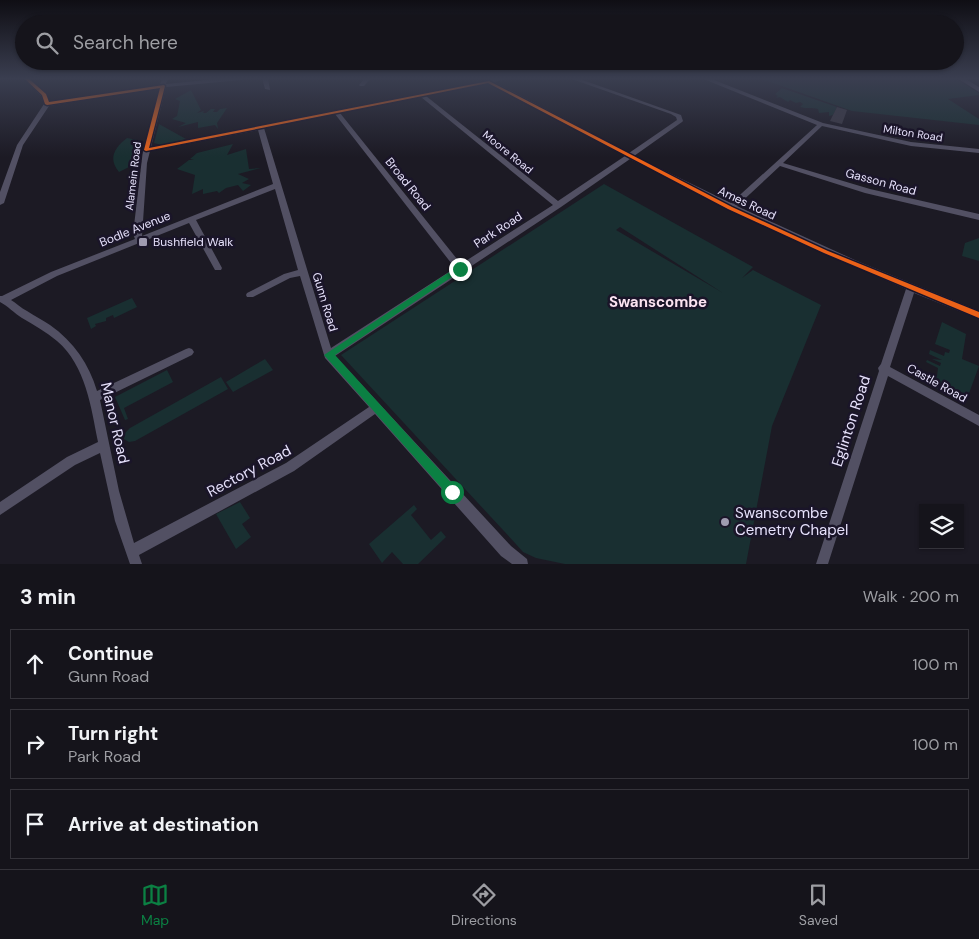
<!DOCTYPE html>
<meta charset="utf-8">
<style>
body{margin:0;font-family:"DM Sans",sans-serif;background:#1e1d24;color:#f1f3f6}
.controls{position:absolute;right:15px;bottom:15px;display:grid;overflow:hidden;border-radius:0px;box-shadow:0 1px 4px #0004}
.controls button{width:45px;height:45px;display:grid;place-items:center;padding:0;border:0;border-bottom:1px solid #34333a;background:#15141b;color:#f1f3f6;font:25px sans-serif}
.stop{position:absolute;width:15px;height:15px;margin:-11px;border:4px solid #0b8043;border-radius:50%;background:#fff}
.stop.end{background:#0b8043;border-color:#fff;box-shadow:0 1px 5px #0008}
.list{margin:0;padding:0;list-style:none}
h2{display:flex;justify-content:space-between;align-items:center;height:65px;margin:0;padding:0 20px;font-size:21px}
h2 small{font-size:16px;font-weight:400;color:#9d9ea3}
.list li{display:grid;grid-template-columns:32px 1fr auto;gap:15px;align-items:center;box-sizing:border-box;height:70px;margin:0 10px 10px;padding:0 10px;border:1px solid #34333a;border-radius:0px}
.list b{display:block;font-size:19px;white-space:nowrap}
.list p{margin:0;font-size:16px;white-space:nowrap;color:#9d9ea3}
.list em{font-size:16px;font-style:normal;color:#9d9ea3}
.icon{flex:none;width:28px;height:28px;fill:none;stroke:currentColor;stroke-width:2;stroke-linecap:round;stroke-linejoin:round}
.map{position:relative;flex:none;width:979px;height:564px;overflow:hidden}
.search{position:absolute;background:#15141b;box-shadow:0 1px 4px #0004;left:15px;right:15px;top:15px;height:55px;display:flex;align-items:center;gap:12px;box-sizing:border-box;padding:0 18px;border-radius:28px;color:#9d9ea3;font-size:19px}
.sheet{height:305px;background:#15141b}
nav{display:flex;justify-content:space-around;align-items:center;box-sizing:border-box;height:70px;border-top:1px solid #34333a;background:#15141b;font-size:14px;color:#9d9ea3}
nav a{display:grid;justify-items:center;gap:2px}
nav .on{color:#0b8043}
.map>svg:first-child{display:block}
.green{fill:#192f31;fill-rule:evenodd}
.building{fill:#3c3945}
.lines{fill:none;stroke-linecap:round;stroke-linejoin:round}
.minor{fill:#525063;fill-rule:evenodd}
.cycleway-casing{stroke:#1a1529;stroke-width:3}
.cycleway{fill:#ea6118;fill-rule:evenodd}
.route{fill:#0b8043}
.poi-dot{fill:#9f9bb0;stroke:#1a1529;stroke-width:2}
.labels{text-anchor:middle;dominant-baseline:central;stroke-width:5;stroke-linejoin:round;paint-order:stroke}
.far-street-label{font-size:11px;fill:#e6e1fb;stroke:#1a1529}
.street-label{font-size:12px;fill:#e6e1fb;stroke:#1a1529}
.poi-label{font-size:12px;fill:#e6e1fb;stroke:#1a1529;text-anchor:start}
.quarter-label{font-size:15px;font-weight:bold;fill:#fbe3f1;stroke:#1a1529}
.near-street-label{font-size:15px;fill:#e6e1fb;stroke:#1a1529}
.near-poi-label{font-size:15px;fill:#e6e1fb;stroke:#1a1529;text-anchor:start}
</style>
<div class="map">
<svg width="979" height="564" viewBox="0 0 979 564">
<rect width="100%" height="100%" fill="#1c1a24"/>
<path class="green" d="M759,78H955L979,93V95L948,99L979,119V125L852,111Z
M782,88L837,107L833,115L829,116V112L819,113L818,109C811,107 807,109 800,107L803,104L800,102L796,103L790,100L788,102L780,97L776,98L778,96L775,94Z
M191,90L201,110L197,113L204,111L203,113H206L211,109H215L213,112H217L220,109L227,108L217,123L218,129L215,125L198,128V122L178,127L186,123L172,119L177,116L180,101L175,99Z
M159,124L186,139L162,145L154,143Z
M127,138L143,141L139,162L119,172C108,159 114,148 127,138Z
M233,144L227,155L246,149L249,169L261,168L238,174L249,179L242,183L251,185L243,191L238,185L226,188L219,193L217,191L203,194V189L192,194L195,175L177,169L189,160H194L190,159L197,153Z
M604,184L753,267L742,278L753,270L821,305L772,426L746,564H565L536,558L523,552L515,543L341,355ZM620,227L723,293L616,230Z
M979,238V261L962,256L965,243Z
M132,298L137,307L114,318L113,315L106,318V321L95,324L96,326L91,329L87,318Z
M942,322L966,334L962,359L979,366L968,396L955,389L952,397L905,371L934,384L935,379L931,376L932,374L937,376L938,368L926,362L927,360L940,366L941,363L932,359L942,360L929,354L930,350L944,356L945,352L949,353L950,350L935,344Z
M265,359L273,370L233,392L226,382Z
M167,370L173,382L124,408L128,419L125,420L115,397Z
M221,377L228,389L135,441L129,442L124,439L125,433L130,428Z
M240,502L250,518L242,524L251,537L236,549L216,514Z
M414,505L417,509L411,515L431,540L441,531L446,537L418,564H403L392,552L382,563L369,544Z"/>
<path class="building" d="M837,107L847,110L842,124L830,121Z"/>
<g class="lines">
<path class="minor" d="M23,78H29L46,94L49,102L160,85L162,78H168L166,84L226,78H244L241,80L166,87L151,147L499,78H510L494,82L629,153L677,120L676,117L671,114L569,78H577L681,115L683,121L682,122L634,156L731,203L817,125L701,78H709L823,123L911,142L979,149V153L911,146L822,126L783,163L870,189L979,214V220L865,193L780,166L737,206L857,261L979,311V319L914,293L890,367L979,415V426L888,376L828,564H816L879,371L878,368L881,364L906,289L851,265L732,210H727V207L630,159L561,207L335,356L511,546L527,559L528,564H512L501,556L375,414L294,471L139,555L142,564H130L115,521L100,453L75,465L0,515V502L67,457L98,442C91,407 86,366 57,341C46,332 34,325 22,318C14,313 8,306 0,302V296H2L51,272L135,239L133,234L143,150L144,148L160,88L49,106L23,145L4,203L0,205V192L17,145L44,104L41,96ZM488,84L625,156L558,201L426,96ZM421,97L553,205L461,264L340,113ZM335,114L455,268L331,348L264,128ZM258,130L273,184L142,236L147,163L150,151ZM275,189L298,270L284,274L247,293L246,295L247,297H253L290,278L300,276L325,358L369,407L286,463L134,543L119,491L100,400L192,355L194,352L192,349L189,348L186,349L97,391C89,364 74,342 50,325C43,320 34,316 27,311C21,308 16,303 11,300L57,276L189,223L215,270H221L222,268L196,220Z
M262,78H268L270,90L265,89Z
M365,78H371L364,86H360L359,85Z
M957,78H964L979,87V92Z"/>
<defs>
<path id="cycleway" d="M24,78H28L46,94L49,102L164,85L165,86L149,148L489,81L732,207L828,251L979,312V318L824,253L728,209L488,83L146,151L144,150L160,88L47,105L45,104L42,95Z"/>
</defs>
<use href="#cycleway" class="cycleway-casing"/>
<use href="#cycleway" class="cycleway"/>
</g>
<linearGradient id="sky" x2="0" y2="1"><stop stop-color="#0f0e14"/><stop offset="0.5" stop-color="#3a3e50"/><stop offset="1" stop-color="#3a3e50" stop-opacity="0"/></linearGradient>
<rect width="979" height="157" fill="url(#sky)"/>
<path class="route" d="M457,267L464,269L335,355L456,488V495L452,497L448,495L324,355Z"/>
<g class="poi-dot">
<rect x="138" y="237" width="10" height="10" rx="2.5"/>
<circle cx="725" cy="522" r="5"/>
</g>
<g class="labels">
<g class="far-street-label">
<text transform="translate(913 133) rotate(9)">Milton Road</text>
<text transform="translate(508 152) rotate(39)">Moore Road</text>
<text transform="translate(133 176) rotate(-83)">Alamein Road</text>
</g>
<g class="street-label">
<text transform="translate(881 182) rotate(15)">Gasson Road</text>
<text transform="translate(408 184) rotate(51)">Broad Road</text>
<text transform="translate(747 203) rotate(25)">Ames Road</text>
<text transform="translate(135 229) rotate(-22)">Bodle Avenue</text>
<text transform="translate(498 230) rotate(-33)">Park Road</text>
<text transform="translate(325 302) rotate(73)">Gunn Road</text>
<text transform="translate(937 383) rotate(29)">Castle Road</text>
</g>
<g class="poi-label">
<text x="153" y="242">Bushfield Walk</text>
</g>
<g class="quarter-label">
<text x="658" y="302">Swanscombe</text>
</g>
<g class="near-street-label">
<text transform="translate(851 421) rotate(-72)">Eglinton Road</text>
<text transform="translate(115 423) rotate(77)">Manor Road</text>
<text transform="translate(249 471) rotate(-28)">Rectory Road</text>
</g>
<g class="near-poi-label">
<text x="735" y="513">Swanscombe<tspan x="735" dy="17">Cemetry Chapel</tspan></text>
</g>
</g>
</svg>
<div class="controls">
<button><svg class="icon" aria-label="layers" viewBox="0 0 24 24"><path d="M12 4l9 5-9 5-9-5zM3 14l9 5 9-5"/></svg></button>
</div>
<div class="stop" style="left:452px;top:492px"></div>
<div class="stop end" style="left:460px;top:269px"></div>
<div class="search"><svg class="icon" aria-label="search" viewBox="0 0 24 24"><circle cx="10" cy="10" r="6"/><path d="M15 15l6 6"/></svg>Search here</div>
</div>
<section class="sheet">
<h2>3 min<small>Walk · 200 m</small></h2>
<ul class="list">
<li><svg class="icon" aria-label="ahead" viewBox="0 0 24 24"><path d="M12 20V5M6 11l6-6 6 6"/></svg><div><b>Continue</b><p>Gunn Road</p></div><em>100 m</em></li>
<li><svg class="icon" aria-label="right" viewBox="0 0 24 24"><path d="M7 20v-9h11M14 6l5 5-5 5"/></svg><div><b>Turn right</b><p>Park Road</p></div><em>100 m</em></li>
<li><svg class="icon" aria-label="arrive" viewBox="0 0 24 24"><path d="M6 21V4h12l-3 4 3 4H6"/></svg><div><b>Arrive at destination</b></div></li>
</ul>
</section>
<nav>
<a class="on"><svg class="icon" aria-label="map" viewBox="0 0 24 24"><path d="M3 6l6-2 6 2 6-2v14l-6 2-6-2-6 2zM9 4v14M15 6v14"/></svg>Map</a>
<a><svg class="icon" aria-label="directions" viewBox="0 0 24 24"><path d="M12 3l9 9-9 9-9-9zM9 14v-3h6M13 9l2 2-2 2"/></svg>Directions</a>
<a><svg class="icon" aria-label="saved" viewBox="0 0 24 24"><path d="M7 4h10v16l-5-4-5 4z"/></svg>Saved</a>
</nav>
